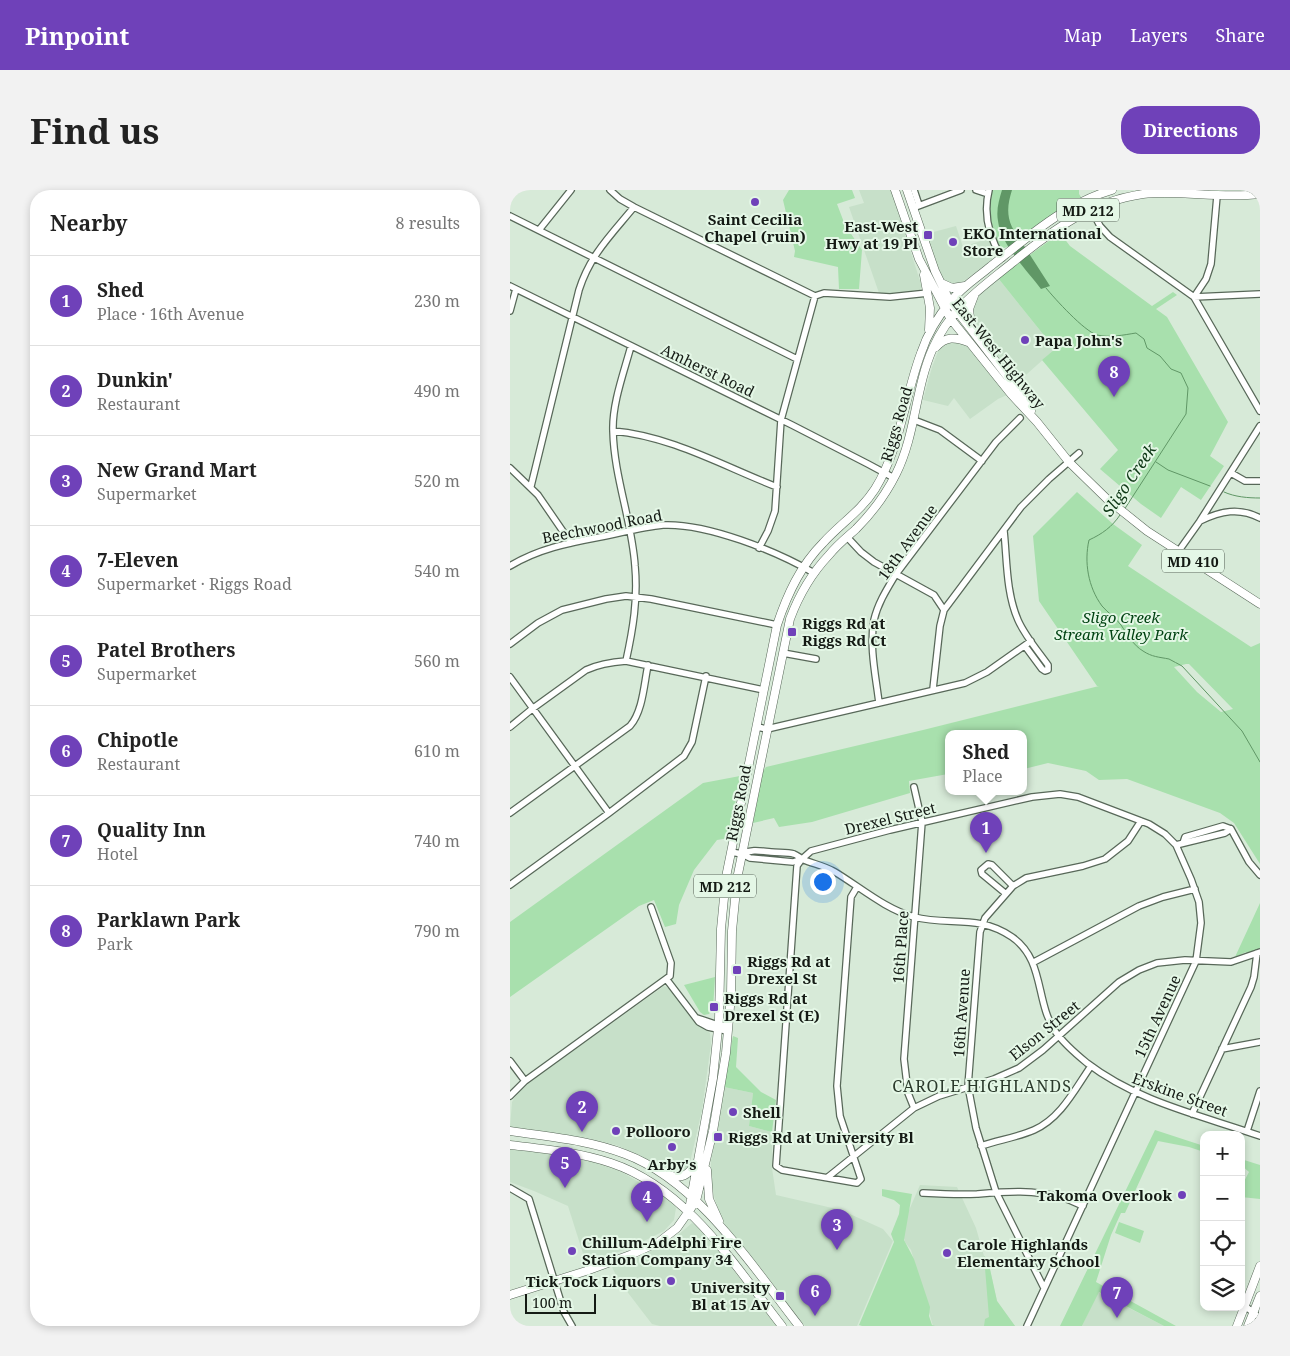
<!DOCTYPE html>
<meta charset="utf-8">
<style>
body{margin:0;font-family:"Noto Serif",serif;background:#f2f2f2;color:#222}
.controls{position:absolute;right:15px;bottom:15px;display:grid;overflow:hidden;border-radius:10px;box-shadow:0 2px 8px #0003}
.controls button{width:45px;height:45px;display:grid;place-items:center;padding:0;border:0;border-bottom:1px solid #e0e0e0;background:#fff;color:#222;font:25px sans-serif}
.scale{position:absolute;left:15px;bottom:12px;width:71px;box-sizing:border-box;padding-left:5px;border:2px solid #141a14;border-top:0;font-size:14px;line-height:18px;white-space:nowrap;color:#141a14;-webkit-text-stroke:4px #e4f7e6;paint-order:stroke}
.you{position:absolute;left:312px;top:691px;width:18px;height:18px;margin:-12px;border:4px solid #fff;border-radius:50%;background:#1a73e8;box-shadow:0 0 0 8px #1a73e833}
.badge{display:grid;place-items:center;width:32px;height:32px;border-radius:50%;background:#6f41b9;color:#fff;font-size:16px;font-weight:700}
.pin{position:absolute;translate:-50% -41px;filter:drop-shadow(0 1px 2px #0008)}
.pin::after{content:'';position:absolute;top:26px;width:18px;height:15px;background:inherit;clip-path:polygon(0 0,100% 0,50% 100%)}
.popup{position:absolute;left:435px;top:540px;width:82px;height:65px;box-sizing:border-box;display:grid;place-content:center;border-radius:10px;background:#fff;filter:drop-shadow(0 1px 4px #0005);font-size:16px;white-space:nowrap;color:#767676}
.popup b{font-size:19px;color:#222}
.popup::after{content:'';position:absolute;left:50%;top:100%;margin-left:-10px;border:10px solid transparent;border-top-color:#fff}
.list{margin:0;padding:0;list-style:none}
h2{display:flex;justify-content:space-between;align-items:center;height:65px;margin:0;padding:0 20px;font-size:21px}
h2 small{font-size:16px;font-weight:400;color:#767676}
.list li{display:grid;grid-template-columns:32px 1fr auto;gap:15px;align-items:center;box-sizing:border-box;height:90px;padding:0 20px;border-top:1px solid #e0e0e0}
.list b{display:block;font-size:19px;white-space:nowrap}
.list p{margin:0;font-size:16px;white-space:nowrap;color:#767676}
.list em{font-size:16px;font-style:normal;color:#767676}
.icon{flex:none;width:28px;height:28px;fill:none;stroke:currentColor;stroke-width:2;stroke-linecap:round;stroke-linejoin:round}
.map{position:relative;flex:none;width:750px;height:1136px;overflow:hidden;border-radius:20px}
header{display:flex;align-items:center;gap:30px;box-sizing:border-box;height:70px;padding:0 25px;background:#6f41b9;color:#fff}
header strong{font-size:24px}
nav{display:flex;gap:28px;margin-inline-start:auto;font-size:18px}
.intro{display:flex;align-items:center;justify-content:space-between;box-sizing:border-box;height:120px;padding:0 30px}
h1{margin:0;font-size:35px}
.button{padding:12px 22px;border-radius:20px;background:#6f41b9;color:#fff;font-size:18px;font-weight:700}
main{display:flex;gap:30px;padding:0 30px}
aside{flex:1;background:#fff;border-radius:20px;box-shadow:0 2px 8px #0003}
.map>svg:first-child{display:block}
.built{fill:#c7e0c9}
.green{fill:#a8e0ad;fill-rule:evenodd}
.water{fill:#609766}
.lines{fill:none;stroke-linecap:round;stroke-linejoin:round}
.stream{stroke:#609766;stroke-width:1}
.minor-casing{stroke:#586859;stroke-width:8}
.major-casing{stroke:#586859;stroke-width:9}
.minor{stroke:#fff;stroke-width:5.5}
.major{stroke:#fff;stroke-width:8}
.poi-dot{fill:#6f41b9;stroke:#e4f7e6;stroke-width:2}
.labels{text-anchor:middle;dominant-baseline:central;stroke-width:4;stroke-linejoin:round;paint-order:stroke}
.shield{fill:#e4f7e6;stroke:#525c53;stroke-width:1}
.shield-label{font-size:14px;font-weight:bold;fill:#141a14}
.poi-label{font-size:15px;font-weight:bold;fill:#141a14;stroke:#e4f7e6;text-anchor:start}
.street-label{font-size:15px;fill:#141a14;stroke:#e4f7e6}
.park-label{font-size:15px;font-style:italic;fill:#004212;stroke:#e4f7e6}
.water-label{font-size:16px;font-style:italic;fill:#0e3816;stroke:#e4f7e6}
.neighbourhood-label{font-size:16px;letter-spacing:1px;fill:#2b3a2c;stroke:#e4f7e6}
</style>
<header>
<strong>Pinpoint</strong>
<nav><a>Map</a><a>Layers</a><a>Share</a></nav>
</header>
<div class="intro"><h1>Find us</h1><a class="button">Directions</a></div>
<main>
<aside>
<h2>Nearby<small>8 results</small></h2>
<ul class="list">
<li><span class="badge">1</span><div><b>Shed</b><p>Place · 16th Avenue</p></div><em>230 m</em></li>
<li><span class="badge">2</span><div><b>Dunkin'</b><p>Restaurant</p></div><em>490 m</em></li>
<li><span class="badge">3</span><div><b>New Grand Mart</b><p>Supermarket</p></div><em>520 m</em></li>
<li><span class="badge">4</span><div><b>7-Eleven</b><p>Supermarket · Riggs Road</p></div><em>540 m</em></li>
<li><span class="badge">5</span><div><b>Patel Brothers</b><p>Supermarket</p></div><em>560 m</em></li>
<li><span class="badge">6</span><div><b>Chipotle</b><p>Restaurant</p></div><em>610 m</em></li>
<li><span class="badge">7</span><div><b>Quality Inn</b><p>Hotel</p></div><em>740 m</em></li>
<li><span class="badge">8</span><div><b>Parklawn Park</b><p>Park</p></div><em>790 m</em></li>
</ul>
</aside>
<div class="map">
<svg width="750" height="1136" viewBox="0 0 750 1136">
<rect width="100%" height="100%" fill="#d7ead8"/>
<path class="built" d="M349,0H381L411,94V98L408,102L403,104L369,103L339,17L354,13Z
M446,36L453,57L479,48L483,63L482,70L455,90L446,95L439,96L434,91L428,78L416,44Z
M488,88L545,159L508,192L464,137L461,113L466,106Z
M443,151L450,152L459,158L497,205L488,209L460,229L444,208L438,216L413,210L422,177L429,159L437,153Z
M154,796L160,799L184,832L200,843L201,854L192,920L179,977L173,983L165,984L129,965L106,955L77,948L2,939L0,937L2,912L10,899Z
M214,897L243,903L239,936L262,942V978L266,1005L331,1020L373,1039L383,1051L347,1136H295L218,1039L209,1024L201,994V971Z
M0,959L48,965L83,972L108,980L160,1010L166,1018L164,1030L154,1041L120,1058L76,1073L58,1016L24,1001L0,992Z
M410,995L447,997L466,1038L474,1066L478,1070L487,1111L505,1136H423L401,1060L395,1052L393,1045V1034Z
M182,1033L191,1038L267,1136H150L142,1134L135,1125L109,1091L102,1077L129,1067L161,1051Z
M588,1102L654,1136H572Z"/>
<path class="green" d="M279,0H342L345,8L327,14L335,35L352,60L349,99H329L328,77L284,67L285,61L273,10Z
M480,0H569V4L571,7L553,17L500,56L491,59C477,44 478,19 480,0Z
M550,43L560,56L642,116L663,102L667,105L646,119L657,127L718,232L700,266L714,276L691,310L671,297L651,328L631,314L590,279L608,260L532,170L545,159L488,88Z
M567,302L603,334L632,355L618,376L741,457L750,453V674L724,633L710,623L617,589L589,590L576,581L538,573L514,579V544H438V584L399,591L400,603L302,632L269,637L264,628L243,633L253,581L256,577L413,540L589,496H587L529,411L523,346ZM676,474H679L723,519L711,522L687,502L664,477Z
M230,586L219,648L207,650L184,680L169,715L166,734L155,737L144,710L129,716L0,807V732L193,593Z
M750,713V760L739,766L736,762L725,767Z
M205,787L203,819L199,824L194,825L190,822L174,795Z
M223,846L228,848L226,877L251,902L266,910L262,942L239,936L243,903L214,897Z
M645,940L694,956V962L679,957L648,951L615,1023H611L601,1045L586,1092L666,1136H654L589,1102L572,1136H550Z
M731,969L750,975V1009L731,1007V997L739,982L731,975Z
M372,999L402,1004L394,1050L404,1069L420,1117L419,1126L422,1135L425,1136H352L349,1135L384,1052L381,1044L389,1024L390,1015L384,1010L372,1006Z
M609,1032L634,1041L630,1053L605,1043Z
M474,1066L478,1070L487,1111L505,1136H474L475,1129L479,1127Z"/>
<path class="water" d="M492,0H502C498,13 496,24 502,37L540,96L531,99C517,80 491,55 488,31C486,20 489,10 492,0Z"/>
<g class="lines">
<path class="stream" d="M536,98C545,109 574,141 587,145C600,148 613,145 626,143L634,149L637,158L650,166L661,179L671,183L678,198L676,224L614,320
M646,272L658,280L700,296
M714,302C725,307 738,308 750,308
M610,325C602,337 592,344 579,350C574,372 578,397 592,416C598,423 606,428 611,435C618,445 623,455 633,461C642,467 649,467 659,469C663,471 668,474 672,476L732,541L750,572"/>
<defs>
<path id="minor" d="M100,0L110,9L124,17L305,106L314,103L380,107L418,103
M404,0L409,15
M466,0L478,4
M479,0C473,24 479,47 492,68
M403,18L451,0
M581,19L590,36L600,47L684,107L750,221
M0,26L287,169
M29,40L61,0
M0,96L282,235L358,274L384,288
M684,107L696,89L701,74L707,6
M684,107L750,104
M0,121L6,99
M404,230L430,240L472,271
M103,241C161,246 213,276 267,297
M0,278L28,305L61,353
M721,283L735,291H750
M21,296L69,100C80,65 101,45 124,17
M690,331C711,321 729,317 750,328
M494,341C497,369 496,403 508,430C515,446 528,461 538,475V480L535,481L532,479L515,456
M337,347L351,362L364,372L424,405L434,420
M249,358L258,341L265,321L271,230L305,106
M668,362L690,331L750,236
M0,376C28,359 58,353 90,347C111,343 132,337 153,335C197,333 266,361 304,383
M0,454L28,433L52,420L96,409L116,406L141,409L267,435
M273,463L306,469
M116,471C123,439 128,409 125,376C122,331 104,287 103,241C102,214 114,182 121,156
M0,487L99,623
M423,499L430,436L434,420L511,317L539,289L569,263
M369,513C366,487 359,457 364,430C368,413 377,399 386,384L486,252L510,228
M0,537L22,519L76,480C89,474 102,472 116,471L254,500
M247,537L257,539L455,493L477,482L521,451
M404,597L412,632L394,869L398,903L404,918
M0,623L120,536C133,521 134,494 138,475
M721,639L739,672L750,685
M673,653L675,647L713,636L721,639
M666,655L715,643L721,639
M221,662L232,664L240,668L283,672L292,669L301,661L380,640L522,607L550,604L568,607L639,634L655,644L666,655L681,689L689,712L691,733L686,771L517,1136
M232,664C242,659 250,661 261,662C268,663 277,662 284,664C287,665 290,668 294,670C304,674 315,676 325,682C350,697 375,719 404,727C439,736 469,724 502,747C535,770 525,811 545,841C553,853 566,864 577,873C628,912 690,925 750,946
M292,669L287,676L266,976L272,980L347,993L351,989L330,926L327,896L341,707L347,697
M0,695L99,623L174,566L182,552L196,486
M495,703L472,684L471,680L478,674L482,675L503,696
M524,772L629,716L653,707L685,699
M157,790L189,832L198,837L217,841
M187,828L208,835L217,836
M712,859L750,852
M0,871L15,891
M0,906L15,891L160,786L161,773L141,717
M682,924L741,797L744,787L747,763
M737,941L750,901
M471,956C489,950 508,947 524,940C551,928 565,899 581,876
M318,987L404,918L429,906L484,889L509,878L533,860L609,792L629,780L647,773L675,770L721,772L750,762
M0,998L19,1009L54,1122L62,1136
M413,1003C431,1004 449,1005 467,1004C504,1001 539,998 573,1016
M534,1098L486,1002L466,938L458,896L470,742L475,728L503,696L516,688L573,676L595,669L618,651L631,631
M735,1116L750,1128"/>
<path id="major" d="M385,0L409,69L440,128L501,204L527,232L559,272L597,309L637,341L750,414
M397,0L425,81L440,112L497,186L521,221
M414,85L420,118L419,140
M431,93L442,98L455,96
M461,138L459,119L464,106
M426,157C436,146 445,147 458,152
M0,941C39,947 79,950 115,964C188,991 243,1077 289,1136
M0,955C34,959 69,962 101,973C177,998 225,1076 272,1136
M197,980L199,1009L209,1031
M158,985C171,989 178,986 185,974
M179,1020L203,888L209,829L211,739L216,687L267,435C277,405 290,376 313,353C330,334 351,321 365,299C391,257 394,208 411,163C417,145 429,125 441,111C452,97 468,87 481,76C518,47 556,13 602,0
M0,1105L76,1081L120,1065L149,1052L167,1038L186,1011L203,941L216,863L221,805L222,741L227,689L280,429C289,405 301,384 319,365C327,355 337,347 346,339C362,323 376,304 386,284C406,244 405,198 423,158C440,119 470,99 502,73C541,41 582,11 633,4C672,0 711,9 750,4
M727,1136L750,1076
M738,1136L750,1106"/>
</defs>
<use href="#minor" class="minor-casing"/>
<use href="#major" class="major-casing"/>
<use href="#minor" class="minor"/>
<use href="#major" class="major"/>
</g>
<g class="poi-dot">
<circle cx="245" cy="12" r="5"/>
<rect x="413" y="40" width="10" height="10" rx="2.5"/>
<circle cx="443" cy="52" r="5"/>
<circle cx="515" cy="150" r="5"/>
<rect x="277" y="437" width="10" height="10" rx="2.5"/>
<rect x="222" y="775" width="10" height="10" rx="2.5"/>
<rect x="199" y="812" width="10" height="10" rx="2.5"/>
<circle cx="223" cy="922" r="5"/>
<circle cx="106" cy="941" r="5"/>
<rect x="203" y="942" width="10" height="10" rx="2.5"/>
<circle cx="162" cy="957" r="5"/>
<circle cx="672" cy="1005" r="5"/>
<circle cx="62" cy="1061" r="5"/>
<circle cx="437" cy="1063" r="5"/>
<circle cx="161" cy="1091" r="5"/>
<rect x="265" y="1101" width="10" height="10" rx="2.5"/>
</g>
<g class="labels">
<g class="shield">
<rect x="547" y="8.5" width="62" height="23" rx="4"/>
<rect x="652" y="359.5" width="62" height="23" rx="4"/>
<rect x="184" y="684.5" width="62" height="23" rx="4"/>
</g>
<g class="shield-label">
<text x="578" y="20">MD 212</text>
<text x="683" y="371">MD 410</text>
<text x="215" y="696">MD 212</text>
</g>
<g class="poi-label">
<text x="245" y="29" text-anchor="middle">Saint Cecilia<tspan x="245" dy="17">Chapel (ruin)</tspan></text>
<text x="408" y="36" text-anchor="end">East-West<tspan x="408" dy="17">Hwy at 19 Pl</tspan></text>
<text x="453" y="43">EKO International<tspan x="453" dy="17">Store</tspan></text>
<text x="525" y="150">Papa John's</text>
<text x="292" y="433">Riggs Rd at<tspan x="292" dy="17">Riggs Rd Ct</tspan></text>
<text x="237" y="771">Riggs Rd at<tspan x="237" dy="17">Drexel St</tspan></text>
<text x="214" y="808">Riggs Rd at<tspan x="214" dy="17">Drexel St (E)</tspan></text>
<text x="233" y="922">Shell</text>
<text x="116" y="941">Pollooro</text>
<text x="218" y="947">Riggs Rd at University Bl</text>
<text x="162" y="974" text-anchor="middle">Arby's</text>
<text x="662" y="1005" text-anchor="end">Takoma Overlook</text>
<text x="72" y="1052">Chillum-Adelphi Fire<tspan x="72" dy="17">Station Company 34</tspan></text>
<text x="447" y="1054">Carole Highlands<tspan x="447" dy="17">Elementary School</tspan></text>
<text x="151" y="1091" text-anchor="end">Tick Tock Liquors</text>
<text x="260" y="1097" text-anchor="end">University<tspan x="260" dy="17">Bl at 15 Av</tspan></text>
</g>
<g class="street-label">
<text transform="translate(489 163) rotate(51)">East-West Highway</text>
<text transform="translate(198 180) rotate(26)">Amherst Road</text>
<text transform="translate(386 234) rotate(-74)">Riggs Road</text>
<text transform="translate(92 336) rotate(-11)">Beechwood Road</text>
<text transform="translate(397 352) rotate(-54)">18th Avenue</text>
<text transform="translate(228 613) rotate(-79)">Riggs Road</text>
<text transform="translate(380 628) rotate(-14)">Drexel Street</text>
<text transform="translate(390 757) rotate(-86)">16th Place</text>
<text transform="translate(451 823) rotate(-86)">16th Avenue</text>
<text transform="translate(647 826) rotate(-65)">15th Avenue</text>
<text transform="translate(534 840) rotate(-39)">Elson Street</text>
<text transform="translate(670 904) rotate(20)">Erskine Street</text>
</g>
<g class="park-label">
<text x="611" y="427">Sligo Creek<tspan x="611" dy="17">Stream Valley Park</tspan></text>
</g>
<g class="water-label">
<text transform="translate(619 290) rotate(-56)">Sligo Creek</text>
</g>
<g class="neighbourhood-label">
<text x="472" y="896">CAROLE HIGHLANDS</text>
</g>
</g>
</svg>
<div class="controls">
<button>+</button>
<button>−</button>
<button><svg class="icon" aria-label="locate" viewBox="0 0 24 24"><circle cx="12" cy="12" r="6"/><path d="M12 2v4M12 18v4M2 12h4M18 12h4"/></svg></button>
<button><svg class="icon" aria-label="layers" viewBox="0 0 24 24"><path d="M12 4l9 5-9 5-9-5zM3 14l9 5 9-5"/></svg></button>
</div>
<div class="scale">100 m</div>
<div class="you"></div>
<div class="pin badge" style="left:476px;top:663px">1</div>
<div class="popup"><b>Shed</b>Place</div>
<div class="pin badge" style="left:72px;top:942px">2</div>
<div class="pin badge" style="left:327px;top:1060px">3</div>
<div class="pin badge" style="left:137px;top:1032px">4</div>
<div class="pin badge" style="left:55px;top:998px">5</div>
<div class="pin badge" style="left:305px;top:1126px">6</div>
<div class="pin badge" style="left:607px;top:1128px">7</div>
<div class="pin badge" style="left:604px;top:207px">8</div>
</div>
</main>
